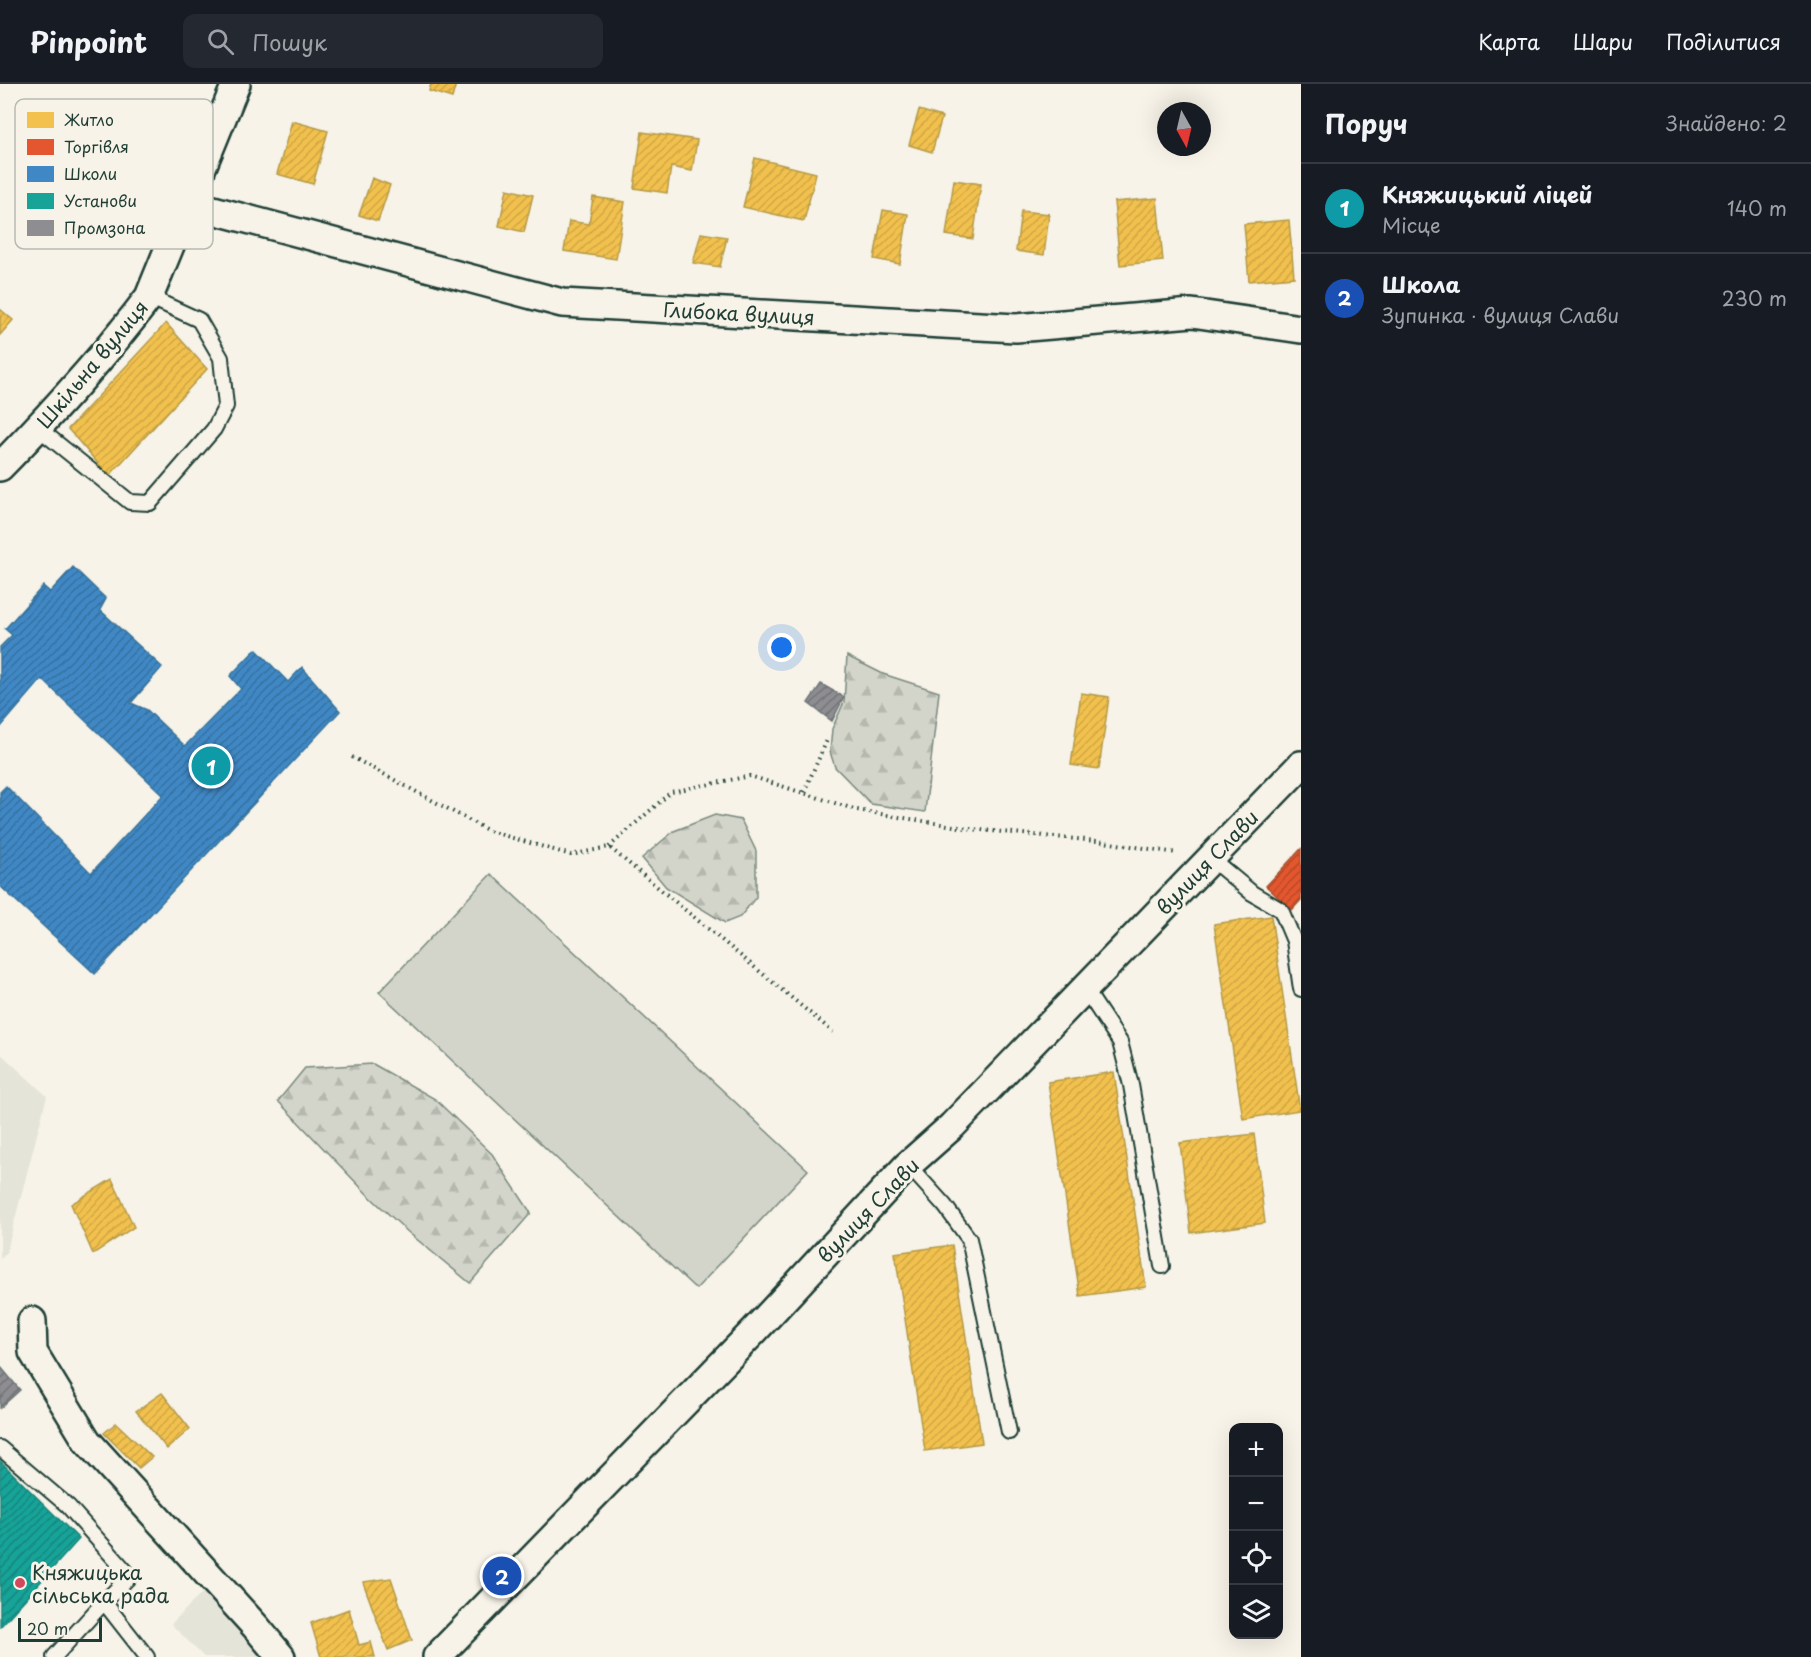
<!DOCTYPE html>
<html lang="uk">
<meta charset="utf-8">
<style>
body{margin:0;font-family:"Playpen Sans",sans-serif;background:#242831;color:#f1f3f6}
.controls{position:absolute;right:18px;bottom:18px;display:grid;overflow:hidden;border-radius:12px;box-shadow:0 6px 24px #0002}
.controls button{width:54px;height:54px;display:grid;place-items:center;padding:0;border:0;border-bottom:2px solid #363941;background:#171b24;color:#f1f3f6;font:30px sans-serif}
.compass{position:absolute;left:1157px;top:18px;width:54px;height:54px;border-radius:50%;background:#171b24;box-shadow:0 6px 24px #0002;rotate:172deg}
.scale{position:absolute;left:18px;bottom:15px;width:84px;box-sizing:border-box;padding-left:6px;border:3px solid #1f3d34;border-top:0;font-size:16px;line-height:21px;white-space:nowrap;color:#1f3d34;-webkit-text-stroke:4px #f7f3e8;paint-order:stroke}
.you{position:absolute;left:782px;top:564px;width:21px;height:21px;margin:-15px;border:4px solid #fff;border-radius:50%;background:#1a73e8;box-shadow:0 0 0 9px #1a73e833}
.badge{display:grid;place-items:center;width:39px;height:39px;border-radius:50%;background:#8c9099;color:#fff;font-size:20px;font-weight:700}
.pin{position:absolute;translate:-50% -50%;border:3px solid #fff;box-shadow:0 2px 6px #0006}
.list{margin:0;padding:0;list-style:none}
h2{display:flex;justify-content:space-between;align-items:center;height:78px;margin:0;padding:0 24px;font-size:26px}
h2 small{font-size:20px;font-weight:400;color:#9ea1a6}
.list li{display:grid;grid-template-columns:39px 1fr auto;gap:18px;align-items:center;box-sizing:border-box;height:90px;padding:0 24px;border-top:2px solid #363941}
.list b{display:block;font-size:22px;white-space:nowrap}
.list p{margin:0;font-size:20px;white-space:nowrap;color:#9ea1a6}
.list em{font-size:20px;font-style:normal;color:#9ea1a6}
.icon{flex:none;width:33px;height:33px;fill:none;stroke:currentColor;stroke-width:2;stroke-linecap:round;stroke-linejoin:round}
.map{position:relative;flex:none;width:1301px;height:1573px;overflow:hidden}
header{display:flex;align-items:center;gap:36px;box-sizing:border-box;height:84px;padding:0 30px;background:#171b24;border-bottom:2px solid #363941}
header strong{font-size:28px}
nav{display:flex;gap:33px;margin-inline-start:auto;font-size:21px}
.search{width:420px;height:54px;background:#242831;display:flex;align-items:center;gap:15px;box-sizing:border-box;padding:0 21px;border-radius:12px;color:#9ea1a6;font-size:22px}
main{display:flex}
aside{flex:1;background:#171b24}
.map>svg:first-child{display:block}
.built{fill:#e5e4d9}
.forest{fill:url(#forest-firs);stroke:#79897f;stroke-width:1.5}
.garden{fill:#d3d5ca;stroke:#79897f;stroke-width:1.5}
.homes{fill:url(#homes-hatch);stroke:#b39946;stroke-width:1.5}
.shops{fill:url(#shops-hatch);stroke:#a94f30;stroke-width:1.5}
.schools{fill:url(#schools-hatch);stroke:#35729a;stroke-width:1.5}
.public{fill:url(#public-hatch);stroke:#19847a;stroke-width:1.5}
.industry{fill:url(#industry-hatch);stroke:#6c7576;stroke-width:1.5}
.lines{fill:none;stroke-linecap:round;stroke-linejoin:round}
.lane-casing{stroke:#1f3d34;stroke-width:18}
.street-casing{stroke:#1f3d34;stroke-width:32}
.path{stroke:#1f3d34;stroke-width:4;stroke-dasharray:1.5 4.5;stroke-linecap:butt}
.lane{stroke:#f7f3e8;stroke-width:14}
.street{stroke:#f7f3e8;stroke-width:27}
.poi-dot{fill:#d1495b;stroke:#f7f3e8;stroke-width:2}
.labels{text-anchor:middle;dominant-baseline:central;stroke-width:6;stroke-linejoin:round;paint-order:stroke}
.street-label{font-size:20px;fill:#1f3d34;stroke:#f7f3e8}
.poi-label{font-size:20px;fill:#1f3d34;stroke:#f7f3e8;text-anchor:start}
.key{fill:#f7f3e8;stroke:#b6bcb2;stroke-width:1.5}
.key-label{font-size:16px;fill:#1f3d34}
</style>
<header>
<strong>Pinpoint</strong>
<div class="search"><svg class="icon" aria-label="search" viewBox="0 0 24 24"><circle cx="10" cy="10" r="6"/><path d="M15 15l6 6"/></svg>Пошук</div>
<nav><a>Карта</a><a>Шари</a><a>Поділитися</a></nav>
</header>
<main>
<div class="map">
<svg width="1301" height="1573" viewBox="0 0 1301 1573">
<defs>
<pattern id="forest-firs" width="22" height="20" patternUnits="userSpaceOnUse" patternTransform="scale(1.5)"><rect width="22" height="20" fill="#d3d5ca"/><path d="M5 1l3.5 6h-7zM16 11l3.5 6h-7z" fill="#b5b8ae"/></pattern>
<pattern id="homes-hatch" width="6" height="6" patternUnits="userSpaceOnUse" patternTransform="scale(1.5)"><rect width="6" height="6" fill="#f2c14e"/><path d="M-1 1l2-2M0 6l6-6M5 7l2-2" fill="none" stroke="#cfa745"/></pattern>
<pattern id="shops-hatch" width="6" height="6" patternUnits="userSpaceOnUse" patternTransform="scale(1.5)"><rect width="6" height="6" fill="#e4572e"/><path d="M-1 1l2-2M0 6l6-6M5 7l2-2" fill="none" stroke="#b84928"/></pattern>
<pattern id="schools-hatch" width="6" height="6" patternUnits="userSpaceOnUse" patternTransform="scale(1.5)"><rect width="6" height="6" fill="#3f88c5"/><path d="M-1 1l2-2M0 6l6-6M5 7l2-2" fill="none" stroke="#3470a1"/></pattern>
<pattern id="public-hatch" width="6" height="6" patternUnits="userSpaceOnUse" patternTransform="scale(1.5)"><rect width="6" height="6" fill="#17a398"/><path d="M-1 1l2-2M0 6l6-6M5 7l2-2" fill="none" stroke="#14867d"/></pattern>
<pattern id="industry-hatch" width="6" height="6" patternUnits="userSpaceOnUse" patternTransform="scale(1.5)"><rect width="6" height="6" fill="#8d8d92"/><path d="M-1 1l2-2M0 6l6-6M5 7l2-2" fill="none" stroke="#737478"/></pattern>
</defs>
<rect width="100%" height="100%" fill="#f7f3e8"/>
<filter id="ink" filterUnits="userSpaceOnUse"><feTurbulence type="fractalNoise" baseFrequency=".0167" numOctaves="2"/><feDisplacementMap in="SourceGraphic" scale="12" xChannelSelector="R" yChannelSelector="G"/><feConvolveMatrix kernelMatrix="1 2 1 2 8 2 1 2 1" color-interpolation-filters="sRGB"/></filter>
<g filter="url(#ink)">
<path class="built" d="M0,969L47,1012L6,1170L0,1175Z
M208,1503L270,1564L260,1573H204L171,1540Z"/>
<path class="forest" d="M847,572L883,590L939,608L925,728L871,720L835,683L830,668L832,645L844,618Z
M715,731L741,736L756,767V813L740,833L725,839L666,803L642,774L674,747Z
M373,980L435,1015L492,1070L531,1129L470,1199L409,1149L368,1111L278,1017L305,984Z"/>
<path class="garden" d="M491,790L808,1086L696,1205L379,908Z"/>
<path class="homes" d="M431,0H456L452,14L429,7Z
M919,26L942,33L932,68L909,61Z
M292,37L328,47L313,100L277,90Z
M642,48L697,56L692,87L671,83L667,109L634,104Z
M755,74L816,89L804,137L743,123Z
M372,94L390,101L378,137L359,131Z
M954,96L981,100L973,155L946,151Z
M507,105L533,111L524,148L499,142Z
M593,113L625,118L616,175L564,167L569,137L589,140Z
M1157,114L1163,177L1120,181L1114,118Z
M883,126L908,130L900,180L874,175Z
M1021,127L1049,130L1044,171L1016,167Z
M1289,136L1294,193L1249,197L1244,140Z
M701,149L727,153L720,183L693,179Z
M0,225L13,236L0,251Z
M166,239L207,285L109,392L68,345Z
M1081,609L1109,613L1099,685L1071,681Z
M1271,832L1300,1026L1243,1035L1214,840Z
M1114,988L1146,1203L1080,1212L1048,998Z
M1254,1050L1265,1139L1191,1149L1180,1059Z
M112,1095L134,1143L93,1170L71,1120Z
M952,1161L982,1359L925,1367L895,1169Z
M162,1309L190,1345L167,1365L136,1327Z
M116,1339L152,1373L139,1384L104,1349Z
M391,1494L412,1556L388,1566L363,1498Z
M349,1525L359,1561L371,1558L375,1573H321L311,1539Z"/>
<path class="shops" d="M1301,765V816L1292,826L1266,802Z"/>
<path class="schools" d="M73,483L106,515L100,526L162,583L131,619L147,626L185,662L241,605L230,592L256,565L288,598L302,583L340,627L95,890L0,802V708L6,702L91,789L163,711L42,595L0,644V563L12,551L5,545L43,502L50,508Z"/>
<path class="public" d="M0,1377L79,1455L0,1543Z"/>
<path class="industry" d="M821,600L844,613L832,637L808,619Z
M0,1282L20,1306L0,1324Z"/>
<g class="lines">
<defs>
<path id="lane" d="M38,344L130,418L150,419L214,345L226,322L221,274L199,236L149,213
M1210,774L1252,809L1281,826L1294,857L1301,905
M1085,905L1120,958L1131,1001L1162,1182
M908,1081L945,1122L969,1155L1009,1348
M0,1364L68,1422L130,1492L104,1518
M54,1573L104,1518L147,1573"/>
<path id="street" d="M187,119L562,219L1016,244L1192,229L1301,245
M0,383C52,329 104,273 149,213L236,0
M32,1237L33,1268L87,1357L256,1543L281,1573
M437,1573L755,1246L908,1081L952,1042L1301,681"/>
</defs>
<use href="#lane" class="lane-casing"/>
<use href="#street" class="street-casing"/>
<path class="path" d="M352,673L489,747L571,771L609,763L833,948
M804,708L827,656
M609,763L671,708L750,692L857,726L971,745L1097,757L1177,769"/>
<use href="#lane" class="lane"/>
<use href="#street" class="street"/>
</g>
</g>
<circle class="poi-dot" cx="20" cy="1499" r="6"/>
<g class="labels">
<g class="street-label">
<text transform="translate(739 229) rotate(3)">Глибока вулиця</text>
<text transform="translate(92 280) rotate(-50)">Шкільна вулиця</text>
<text transform="translate(1207 778) rotate(-46)">вулиця Слави</text>
<text transform="translate(868 1126) rotate(-46)">вулиця Слави</text>
</g>
<g class="poi-label">
<text x="32" y="1488">Княжицька<tspan x="32" dy="23">сільська рада</tspan></text>
</g>
</g>
<rect x="15" y="15" width="198" height="150" rx="9" class="key"/>
<rect x="27" y="28" width="27" height="16" fill="#f2c14e"/>
<rect x="27" y="55" width="27" height="16" fill="#e4572e"/>
<rect x="27" y="82" width="27" height="16" fill="#3f88c5"/>
<rect x="27" y="109" width="27" height="16" fill="#17a398"/>
<rect x="27" y="136" width="27" height="16" fill="#8d8d92"/>
<g class="key-label">
<text x="64" y="42">Житло</text>
<text x="64" y="69">Торгівля</text>
<text x="64" y="96">Школи</text>
<text x="64" y="123">Установи</text>
<text x="64" y="150">Промзона</text>
</g>
</svg>
<div class="controls">
<button>+</button>
<button>−</button>
<button><svg class="icon" aria-label="locate" viewBox="0 0 24 24"><circle cx="12" cy="12" r="6"/><path d="M12 2v4M12 18v4M2 12h4M18 12h4"/></svg></button>
<button><svg class="icon" aria-label="layers" viewBox="0 0 24 24"><path d="M12 4l9 5-9 5-9-5zM3 14l9 5 9-5"/></svg></button>
</div>
<svg class="compass" viewBox="-18 -18 36 36"><path d="M0-13l5 13h-10z" fill="#e53935"/><path d="M0 13l5-13h-10z" fill="#9ea1a6"/></svg>
<div class="scale">20 m</div>
<div class="you"></div>
<div class="pin badge" style="left:211px;top:682px;background:#0f9aa8">1</div>
<div class="pin badge" style="left:502px;top:1492px;background:#1a4fb4">2</div>
</div>
<aside>
<h2>Поруч<small>Знайдено: 2</small></h2>
<ul class="list">
<li><span class="badge" style="background:#0f9aa8">1</span><div><b>Княжицький ліцей</b><p>Місце</p></div><em>140 m</em></li>
<li><span class="badge" style="background:#1a4fb4">2</span><div><b>Школа</b><p>Зупинка · вулиця Слави</p></div><em>230 m</em></li>
</ul>
</aside>
</main>
